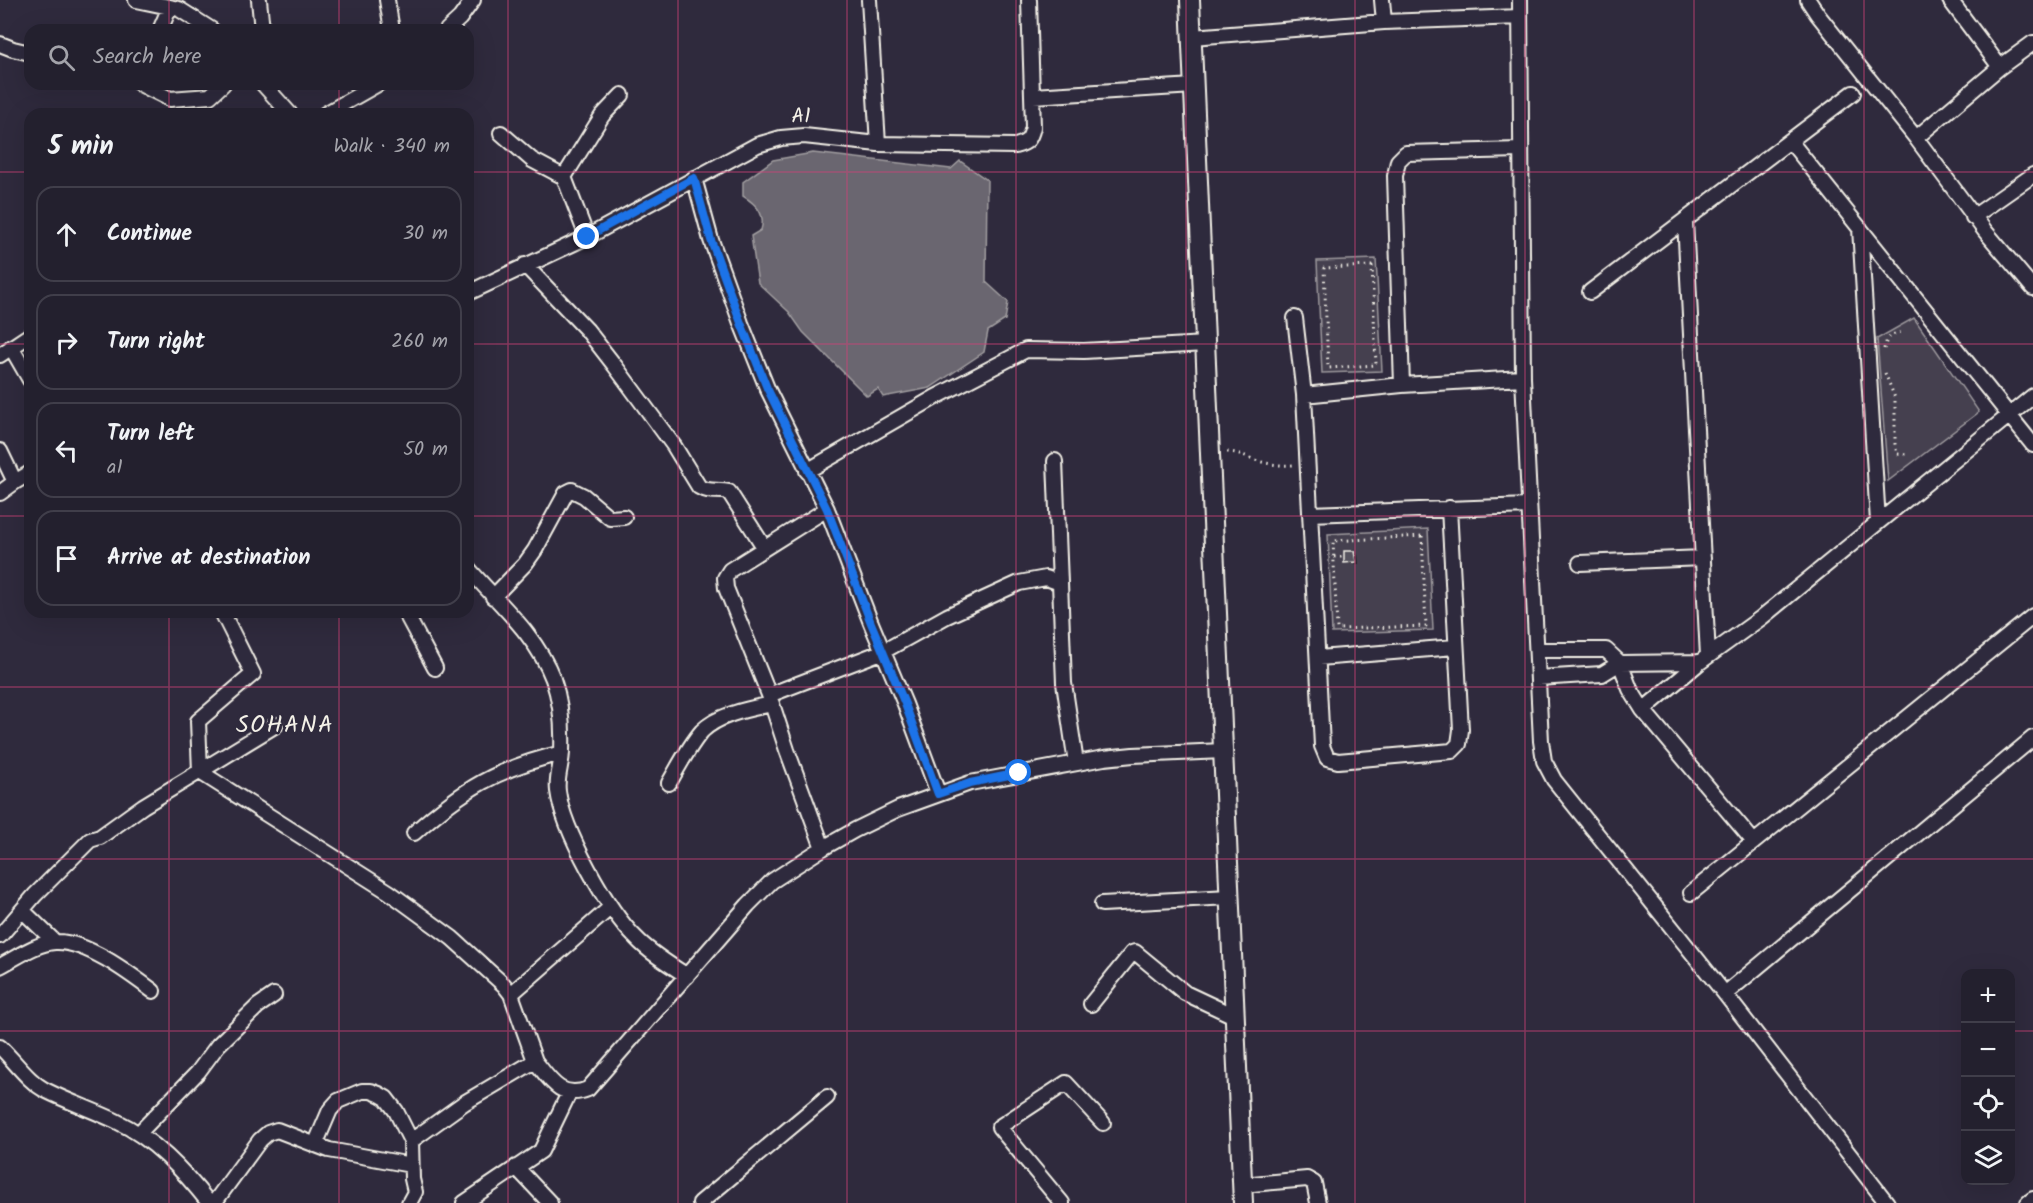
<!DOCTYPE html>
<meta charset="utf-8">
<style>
body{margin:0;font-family:Kalam,sans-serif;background:#2f2d3a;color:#f1f3f6}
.controls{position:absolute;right:18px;bottom:18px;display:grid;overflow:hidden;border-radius:12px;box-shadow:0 6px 24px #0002}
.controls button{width:54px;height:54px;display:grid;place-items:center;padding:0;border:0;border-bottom:2px solid #403e4a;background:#23202e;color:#f1f3f6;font:30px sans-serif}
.stop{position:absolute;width:18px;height:18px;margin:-14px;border:4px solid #1a73e8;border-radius:50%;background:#fff}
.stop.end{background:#1a73e8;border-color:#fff;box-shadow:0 2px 6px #0008}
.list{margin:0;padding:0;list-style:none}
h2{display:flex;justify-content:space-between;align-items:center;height:78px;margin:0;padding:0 24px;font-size:26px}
h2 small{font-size:20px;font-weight:400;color:#a3a3aa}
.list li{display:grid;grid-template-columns:39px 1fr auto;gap:18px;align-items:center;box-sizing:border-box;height:96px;margin:0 12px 12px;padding:0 12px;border:2px solid #403e4a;border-radius:18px}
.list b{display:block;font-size:22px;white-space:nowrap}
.list p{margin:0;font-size:20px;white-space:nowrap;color:#a3a3aa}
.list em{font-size:20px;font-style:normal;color:#a3a3aa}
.icon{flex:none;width:33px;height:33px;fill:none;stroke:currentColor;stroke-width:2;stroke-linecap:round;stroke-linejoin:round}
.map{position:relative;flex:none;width:2033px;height:1203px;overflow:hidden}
.search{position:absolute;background:#23202e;box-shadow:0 6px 24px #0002;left:24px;top:24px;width:450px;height:66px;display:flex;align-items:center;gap:15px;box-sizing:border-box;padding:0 21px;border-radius:18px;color:#a3a3aa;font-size:22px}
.panel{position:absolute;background:#23202e;box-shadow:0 6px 24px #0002;left:24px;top:108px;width:450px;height:510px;border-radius:18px}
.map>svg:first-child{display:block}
.green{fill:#454050;stroke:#9c989c;stroke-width:1.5}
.water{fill:#6a6670;stroke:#a19ea0;stroke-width:1.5}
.shadow{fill:#0007}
.building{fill:#56525f;stroke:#f4f1e8;stroke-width:1.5}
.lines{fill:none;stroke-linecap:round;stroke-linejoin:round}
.minor-casing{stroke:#f4f1e8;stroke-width:18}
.tertiary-casing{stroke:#f4f1e8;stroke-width:22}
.path{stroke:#f4f1e8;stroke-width:3;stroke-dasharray:1.5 4.5;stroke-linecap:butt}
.minor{stroke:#2f2a3d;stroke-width:14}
.tertiary{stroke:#2f2a3d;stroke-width:18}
.route{stroke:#1a73e8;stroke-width:8}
.grid{fill:none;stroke:#cc4377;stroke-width:1.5;stroke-opacity:0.55}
.labels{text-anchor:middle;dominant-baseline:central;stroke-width:5;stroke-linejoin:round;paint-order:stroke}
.street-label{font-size:21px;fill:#f4f1e8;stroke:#2f2a3d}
.quarter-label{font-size:24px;letter-spacing:1.5px;fill:#f4f1e8;stroke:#2f2a3d}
</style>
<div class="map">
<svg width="2033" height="1203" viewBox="0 0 2033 1203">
<rect width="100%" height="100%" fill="#2f2a3d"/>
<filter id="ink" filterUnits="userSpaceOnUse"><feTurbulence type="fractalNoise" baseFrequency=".0167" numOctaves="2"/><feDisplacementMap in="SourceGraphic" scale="12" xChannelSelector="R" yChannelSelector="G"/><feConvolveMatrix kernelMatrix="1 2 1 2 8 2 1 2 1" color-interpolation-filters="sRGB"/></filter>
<g filter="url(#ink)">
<path class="green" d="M1376,259L1382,371L1322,373L1317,261Z
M1914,318L1979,412L1888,481L1877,339Z
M1428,529L1433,630L1332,633L1328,534Z"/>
<path class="water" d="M813,153L951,169L960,161L987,180L986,282L1008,302L1005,320L988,331L984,352L930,388L883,397L878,389L867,396L803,332L789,312L758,283L751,236L761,230C766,214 756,204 743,196V182L773,160Z"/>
<path class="shadow" d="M1354,552L1358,555L1359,564H1350L1346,562Z"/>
<path class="building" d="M1344,551H1354L1356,562L1344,563Z"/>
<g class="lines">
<defs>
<path id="minor" d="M136,0L179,9L212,30
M259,0L262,30
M387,0L392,30
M869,0L878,144
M1382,0L1384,22
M1520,0L1523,378L1541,741L1544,761L1554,780L1725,994L1887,1203
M1808,0L1818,15L1916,138L1985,231L2033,288
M1950,0L2000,67
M160,30L170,7
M447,30L460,18L473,0
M1192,37L1384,22L1520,17
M0,44L13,49L30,53
M140,84L170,99L210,96L223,84
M263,84L290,114
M1033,96L1194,86
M325,114L378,84
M501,133L532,160L564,177
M1916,138L2000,67L2033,43
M1790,141L2033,445
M694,178L711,240L741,323L767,388L827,509L871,623L905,704L938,793
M1973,217L2033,175
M1685,221L1708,656
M1860,228L1878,522
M587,237L564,177L602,116L622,95
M525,265L587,330L615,366L674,446L699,487C708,493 719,489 729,492L764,547
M1590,292L1853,93
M468,293L587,237L757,145L781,138L804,136L878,144L1015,146C1028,143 1030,139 1033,127L1029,0
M1295,318L1304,395
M11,347L30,380
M0,355L30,335
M1402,385L1395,176L1398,161L1406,153L1520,150
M0,451L15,482L0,493
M1055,461L1060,583
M807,471L934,398L1026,350L1084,351L1205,344
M15,482L30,473
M1449,508L1461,730L1459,744L1452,751L1338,761L1327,758L1322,746L1304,395L1402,385L1523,378
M1310,514L1529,506
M1580,563L1703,558
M468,568C498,603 536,634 553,679C561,702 563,727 562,751C562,764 556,777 558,791C563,830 608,911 636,938C650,953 669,964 687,976
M493,597L525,564L535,550L566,493L572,490L584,496L610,518L624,517
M222,612L253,674L198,721L200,772L389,892L452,938L504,985L511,994
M405,612L435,668
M1537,650H1606L1620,663L1630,689L1643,710L1754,842
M1319,658L1455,647
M1538,678L1602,674L1620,663L1700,662L1761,618L2033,396
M769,695L726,588L725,578L730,570L827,509
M772,704L787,750L823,848
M1643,710L1700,662
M669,783C679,766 689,746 702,731C719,714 749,709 772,704L769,695L884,651L947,616L1019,583L1046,578L1060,583L1064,683L1076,763
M414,833C463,789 498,768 562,753
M1691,893L2033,616
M1102,904L1229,897
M23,911L55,942
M0,936L35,895L90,840L100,837L143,806L276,725
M0,966C16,958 36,943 55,942C85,940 129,973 153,991
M1725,994L2033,738
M1091,1004L1132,953L1135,952L1185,993L1234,1016
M0,1047C15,1061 28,1082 47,1091C69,1102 93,1110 116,1121C154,1139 183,1170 209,1203
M535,1061L511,994L611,907
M139,1133L198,1072L218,1045L258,1006L274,995
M411,1141L464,1103L535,1061C550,1080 561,1100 588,1089L748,905L772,881L823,848L855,830L898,809L970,783L1104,758L1133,755L1223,751
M315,1145L330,1110L338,1101L362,1091H371L379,1094L386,1098L396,1111L411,1141L412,1179L415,1192L409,1203
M516,1167L550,1203
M1242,1185L1307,1179L1314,1183L1318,1203
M214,1203L260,1140L268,1133L277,1130L329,1150L411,1165
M464,1203L541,1151L569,1093
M700,1203L827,1097
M1062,1203L999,1127L1066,1083L1103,1123
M2028,1203L2033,1199"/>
<path id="tertiary" d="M1190,0L1243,1203"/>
</defs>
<use href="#minor" class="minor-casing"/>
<use href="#tertiary" class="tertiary-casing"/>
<path class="path" d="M1372,266L1376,365L1328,368L1324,268Z
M1884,349C1886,338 1892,333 1903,332
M1885,373L1895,398V444L1897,454L1908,455
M1227,452C1238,452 1245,456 1255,460C1267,464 1280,466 1293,465
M1422,536L1426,626L1337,629L1333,541Z
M1334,557H1344"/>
<use href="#minor" class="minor"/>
<use href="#tertiary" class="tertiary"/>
</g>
</g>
<g class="lines" filter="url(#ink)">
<path class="route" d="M587,237L694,178L711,240L741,323L767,388L827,509L871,623L905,704L938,794L970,783L1019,773"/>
</g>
<path class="grid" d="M169,0V30M339,0V30M508,0V1203M678,0V1203M847,0V1203M1016,0V1203M1186,0V1203M1355,0V1203M1525,0V1203M1694,0V1203M1864,0V1203M169,84V114M339,84V114M0,172H30M468,172H2033M0,344H30M468,344H2033M0,516H30M468,516H2033M169,612V1203M339,612V1203M0,687H2033M0,859H2033M0,1031H1966M2010,1031H2033"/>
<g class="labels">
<g class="street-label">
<text transform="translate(801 117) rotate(-1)">A1</text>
</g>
<g class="quarter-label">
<text x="285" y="725">SOHANA</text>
</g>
</g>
</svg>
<div class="controls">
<button>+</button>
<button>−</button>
<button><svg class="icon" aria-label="locate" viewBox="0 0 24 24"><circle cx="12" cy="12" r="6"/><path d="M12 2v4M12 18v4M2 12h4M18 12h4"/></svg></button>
<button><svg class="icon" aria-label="layers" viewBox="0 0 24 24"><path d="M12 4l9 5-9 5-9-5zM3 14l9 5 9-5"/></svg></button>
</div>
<div class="stop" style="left:1019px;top:773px"></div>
<div class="stop end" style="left:587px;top:237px"></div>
<div class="search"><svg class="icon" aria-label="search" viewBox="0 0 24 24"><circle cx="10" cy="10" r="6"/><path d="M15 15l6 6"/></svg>Search here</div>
<section class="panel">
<h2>5 min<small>Walk · 340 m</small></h2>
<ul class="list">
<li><svg class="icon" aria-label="ahead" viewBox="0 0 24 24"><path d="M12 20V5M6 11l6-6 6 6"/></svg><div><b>Continue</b></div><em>30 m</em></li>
<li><svg class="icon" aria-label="right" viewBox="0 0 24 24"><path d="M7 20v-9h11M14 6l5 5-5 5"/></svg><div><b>Turn right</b></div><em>260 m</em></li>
<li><svg class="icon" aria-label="left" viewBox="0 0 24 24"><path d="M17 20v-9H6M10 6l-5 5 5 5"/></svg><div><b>Turn left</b><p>a1</p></div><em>50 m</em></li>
<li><svg class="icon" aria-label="arrive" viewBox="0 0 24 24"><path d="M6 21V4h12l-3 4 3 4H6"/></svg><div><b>Arrive at destination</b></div></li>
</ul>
</section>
</div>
